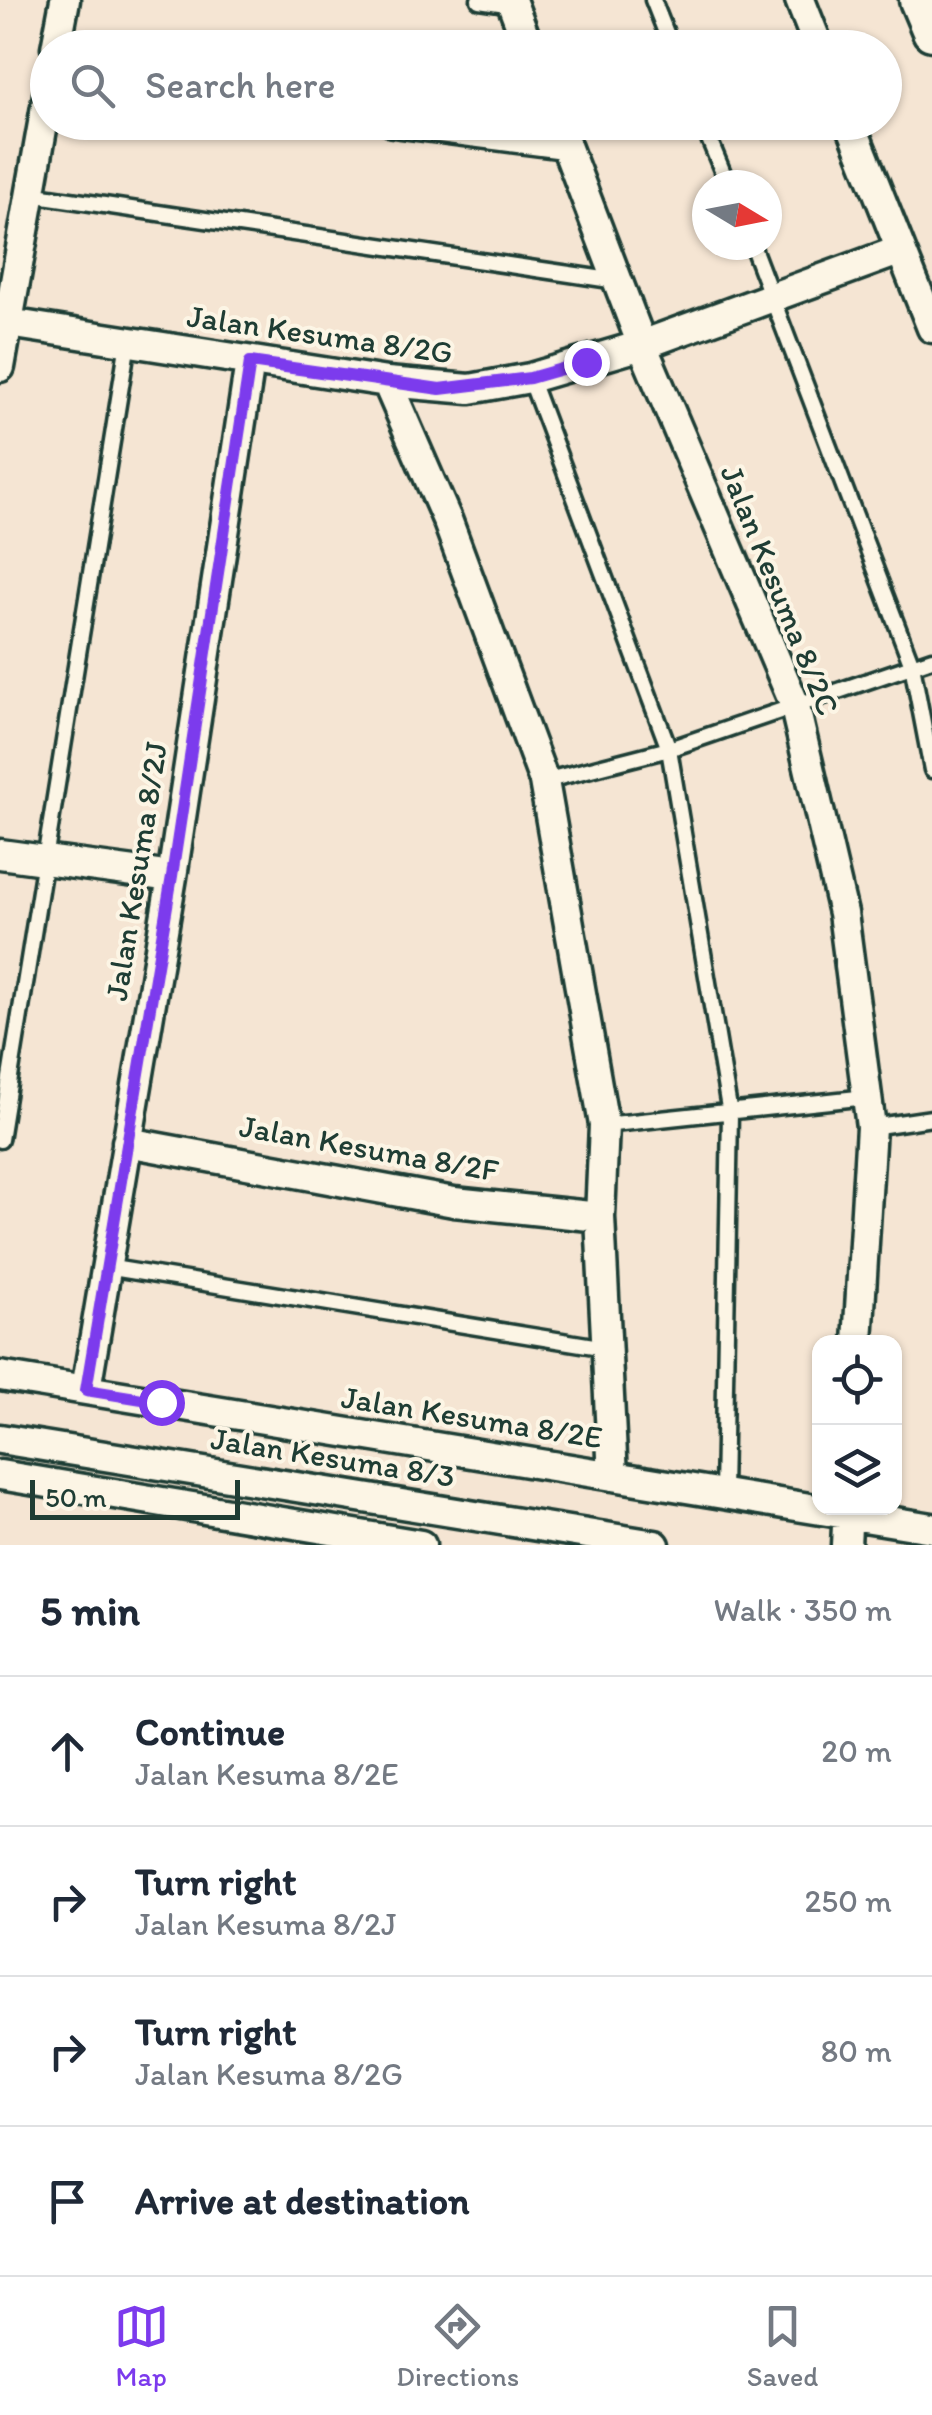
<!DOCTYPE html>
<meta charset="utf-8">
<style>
body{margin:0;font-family:Itim,sans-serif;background:#f6f6f7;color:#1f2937}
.controls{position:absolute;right:30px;bottom:30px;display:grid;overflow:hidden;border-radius:20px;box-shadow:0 2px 8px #0004}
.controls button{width:90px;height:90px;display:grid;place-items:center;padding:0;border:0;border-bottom:2px solid #e0e1e3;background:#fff;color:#1f2937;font:50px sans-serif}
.compass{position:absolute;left:692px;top:170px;width:90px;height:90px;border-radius:50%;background:#fff;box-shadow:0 2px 8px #0004;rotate:100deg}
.scale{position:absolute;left:30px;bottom:25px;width:210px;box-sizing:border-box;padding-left:10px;border:5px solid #1f3d34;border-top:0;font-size:28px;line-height:35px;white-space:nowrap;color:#1f3d34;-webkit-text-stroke:8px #fcf5e5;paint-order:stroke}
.stop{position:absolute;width:30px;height:30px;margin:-22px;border:8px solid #7c3aed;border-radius:50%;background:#fff}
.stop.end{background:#7c3aed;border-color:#fff;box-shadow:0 2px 10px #0008}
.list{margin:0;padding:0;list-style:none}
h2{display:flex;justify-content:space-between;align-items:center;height:130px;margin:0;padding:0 40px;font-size:42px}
h2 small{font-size:32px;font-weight:400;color:#747a83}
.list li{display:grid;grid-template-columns:65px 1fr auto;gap:30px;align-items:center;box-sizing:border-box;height:150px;padding:0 40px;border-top:2px solid #e0e1e3}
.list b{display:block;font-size:38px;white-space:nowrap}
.list p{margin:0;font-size:32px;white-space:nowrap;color:#747a83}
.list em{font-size:32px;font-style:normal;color:#747a83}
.icon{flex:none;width:55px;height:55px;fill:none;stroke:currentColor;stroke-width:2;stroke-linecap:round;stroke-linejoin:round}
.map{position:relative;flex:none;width:932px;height:1545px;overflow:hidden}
.search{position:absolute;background:#fff;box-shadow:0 2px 8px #0004;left:30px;right:30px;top:30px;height:110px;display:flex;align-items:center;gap:25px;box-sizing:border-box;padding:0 35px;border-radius:55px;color:#747a83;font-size:38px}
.sheet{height:730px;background:#fff}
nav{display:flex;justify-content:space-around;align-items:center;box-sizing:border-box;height:140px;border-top:2px solid #e0e1e3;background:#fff;font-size:28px;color:#747a83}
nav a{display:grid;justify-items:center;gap:5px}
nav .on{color:#7c3aed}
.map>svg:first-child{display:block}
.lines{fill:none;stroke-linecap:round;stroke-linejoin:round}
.lane-casing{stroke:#1f3d34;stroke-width:21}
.street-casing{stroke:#1f3d34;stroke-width:35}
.secondary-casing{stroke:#1f3d34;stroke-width:45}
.lane{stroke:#fcf5e5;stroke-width:14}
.street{stroke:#fcf5e5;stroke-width:28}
.secondary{stroke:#fcf5e5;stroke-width:38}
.route{stroke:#7c3aed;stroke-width:12}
.labels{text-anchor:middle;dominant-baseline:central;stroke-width:8;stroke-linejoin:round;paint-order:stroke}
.street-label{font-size:32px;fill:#1f3d34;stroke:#fcf5e5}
</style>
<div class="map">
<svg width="932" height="1545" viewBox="0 0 932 1545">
<rect width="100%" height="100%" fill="#f5e5d3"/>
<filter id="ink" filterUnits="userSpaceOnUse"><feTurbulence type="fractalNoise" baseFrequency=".01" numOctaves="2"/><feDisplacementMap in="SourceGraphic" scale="20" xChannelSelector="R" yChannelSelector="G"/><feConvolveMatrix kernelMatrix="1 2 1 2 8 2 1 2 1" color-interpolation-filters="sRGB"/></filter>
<g filter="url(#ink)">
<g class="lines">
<defs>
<path id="lane" d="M479,0L513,5
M653,0L672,48
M702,122L728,185
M30,194L617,281
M752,245L912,665L932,770
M530,378L669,749L730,1114L723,1494
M544,781L669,749L932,659
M604,1125L867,1097
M871,1127L932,1118
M0,1140L128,342
M106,1267L606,1348"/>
<path id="street" d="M511,0L529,48
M800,0L819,48
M56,48L65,0
M393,122L565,144
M557,122L642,345L794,703L843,913L871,1127L858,1342
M850,122L932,328
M9,323L387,382L470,389L530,378L642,345L901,250
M0,367L48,95
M387,382L448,522L544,781L604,1125L600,1217L613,1476
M0,854L172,877
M127,1142L454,1202L600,1217
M0,1376L932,1528
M86,1389L172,877L250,362
M0,1439L655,1545
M0,1475L421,1545
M846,1545L848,1508"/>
<path id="secondary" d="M919,0L932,31"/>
</defs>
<use href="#lane" class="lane-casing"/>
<use href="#street" class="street-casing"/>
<use href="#secondary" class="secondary-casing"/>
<use href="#lane" class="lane"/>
<use href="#street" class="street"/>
<use href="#secondary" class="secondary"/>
</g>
</g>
<g class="lines" filter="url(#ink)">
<path class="route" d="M161,1402L86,1390L172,876L250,362L440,389L530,378L586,362"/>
</g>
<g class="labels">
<g class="street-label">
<text transform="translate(320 334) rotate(8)">Jalan Kesuma 8/2G</text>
<text transform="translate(780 590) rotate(68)">Jalan Kesuma 8/2C</text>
<text transform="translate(136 871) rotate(-81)">Jalan Kesuma 8/2J</text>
<text transform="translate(369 1148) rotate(10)">Jalan Kesuma 8/2F</text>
<text transform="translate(472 1417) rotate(9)">Jalan Kesuma 8/2E</text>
<text transform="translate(333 1457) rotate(9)">Jalan Kesuma 8/3</text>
</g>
</g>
</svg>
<div class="controls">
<button><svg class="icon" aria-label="locate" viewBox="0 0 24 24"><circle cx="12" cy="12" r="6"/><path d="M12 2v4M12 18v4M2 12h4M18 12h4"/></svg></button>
<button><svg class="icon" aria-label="layers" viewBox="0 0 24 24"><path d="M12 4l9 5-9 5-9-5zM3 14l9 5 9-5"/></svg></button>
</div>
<svg class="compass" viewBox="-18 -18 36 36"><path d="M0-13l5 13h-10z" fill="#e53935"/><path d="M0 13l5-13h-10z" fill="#747a83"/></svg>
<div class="scale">50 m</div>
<div class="stop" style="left:161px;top:1402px"></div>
<div class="stop end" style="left:586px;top:362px"></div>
<div class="search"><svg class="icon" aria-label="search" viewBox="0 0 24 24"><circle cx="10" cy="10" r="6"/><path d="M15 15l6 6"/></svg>Search here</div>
</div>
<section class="sheet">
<h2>5 min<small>Walk · 350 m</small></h2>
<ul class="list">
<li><svg class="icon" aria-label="ahead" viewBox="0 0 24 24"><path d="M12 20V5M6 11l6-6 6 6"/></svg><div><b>Continue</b><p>Jalan Kesuma 8/2E</p></div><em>20 m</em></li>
<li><svg class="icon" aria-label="right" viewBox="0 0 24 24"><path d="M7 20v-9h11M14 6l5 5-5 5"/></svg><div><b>Turn right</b><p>Jalan Kesuma 8/2J</p></div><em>250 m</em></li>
<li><svg class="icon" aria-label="right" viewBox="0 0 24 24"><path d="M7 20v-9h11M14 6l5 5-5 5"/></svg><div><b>Turn right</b><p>Jalan Kesuma 8/2G</p></div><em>80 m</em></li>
<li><svg class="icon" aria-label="arrive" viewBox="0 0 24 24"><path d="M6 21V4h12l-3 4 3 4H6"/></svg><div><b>Arrive at destination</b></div></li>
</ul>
</section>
<nav>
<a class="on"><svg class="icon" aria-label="map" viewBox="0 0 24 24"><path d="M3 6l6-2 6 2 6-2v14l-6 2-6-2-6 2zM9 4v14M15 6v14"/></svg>Map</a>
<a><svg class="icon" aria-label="directions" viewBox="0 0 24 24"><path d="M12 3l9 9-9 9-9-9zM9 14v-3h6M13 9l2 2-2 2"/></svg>Directions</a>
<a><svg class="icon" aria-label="saved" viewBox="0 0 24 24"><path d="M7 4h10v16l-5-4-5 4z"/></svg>Saved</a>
</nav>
